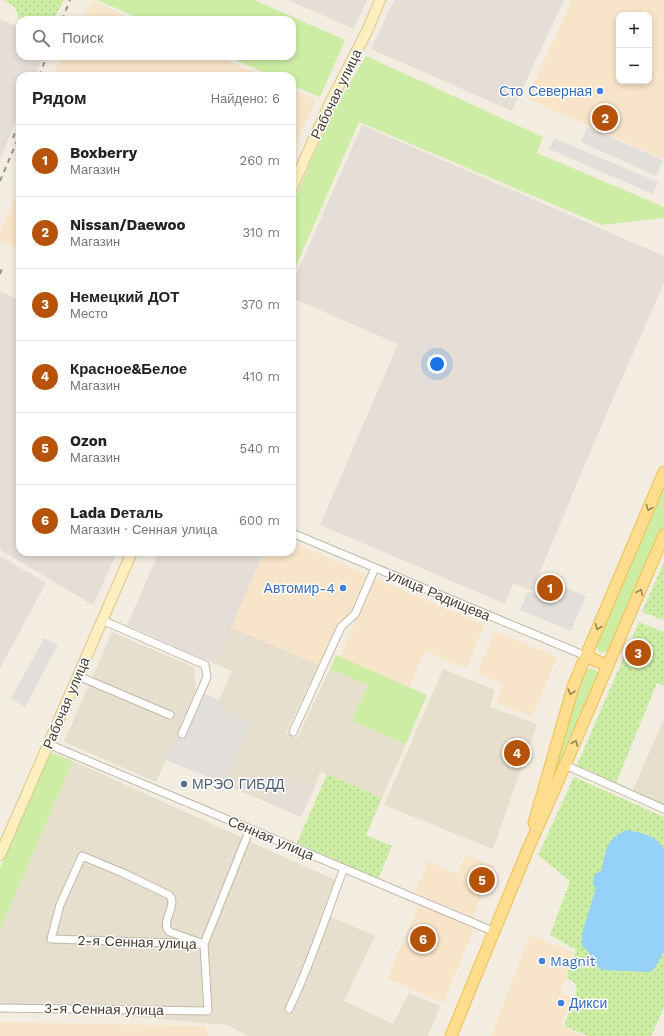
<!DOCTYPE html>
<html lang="ru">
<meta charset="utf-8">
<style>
body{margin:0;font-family:"Work Sans",sans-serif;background:#f2f2f2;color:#222}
.controls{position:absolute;right:12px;top:12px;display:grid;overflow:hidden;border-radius:8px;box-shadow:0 2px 6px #0003}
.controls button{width:36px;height:36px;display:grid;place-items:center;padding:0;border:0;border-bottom:1px solid #e0e0e0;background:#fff;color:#222;font:20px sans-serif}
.you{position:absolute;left:437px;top:364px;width:14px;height:14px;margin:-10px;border:3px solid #fff;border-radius:50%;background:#1a73e8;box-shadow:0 0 0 6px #1a73e833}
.badge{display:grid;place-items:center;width:26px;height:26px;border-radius:50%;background:#b45309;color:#fff;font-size:13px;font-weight:700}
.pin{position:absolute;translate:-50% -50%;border:2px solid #fff;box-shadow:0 1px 4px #0006}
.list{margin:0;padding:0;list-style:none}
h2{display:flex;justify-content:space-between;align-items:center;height:52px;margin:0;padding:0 16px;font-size:17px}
h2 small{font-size:13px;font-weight:400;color:#767676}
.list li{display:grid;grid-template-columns:26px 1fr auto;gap:12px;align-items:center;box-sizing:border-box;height:72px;padding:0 16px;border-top:1px solid #e0e0e0}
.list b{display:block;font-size:15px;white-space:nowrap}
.list p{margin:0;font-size:13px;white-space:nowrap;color:#767676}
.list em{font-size:13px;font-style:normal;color:#767676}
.icon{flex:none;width:22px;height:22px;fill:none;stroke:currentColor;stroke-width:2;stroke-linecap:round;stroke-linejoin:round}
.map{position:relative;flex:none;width:664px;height:1036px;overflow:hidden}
.search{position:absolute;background:#fff;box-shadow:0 2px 6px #0003;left:16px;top:16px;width:280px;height:44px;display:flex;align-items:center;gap:10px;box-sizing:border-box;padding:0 14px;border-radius:12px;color:#767676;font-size:15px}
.panel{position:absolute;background:#fff;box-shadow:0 2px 6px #0003;left:16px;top:72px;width:280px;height:484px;border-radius:12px}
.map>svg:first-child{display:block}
.residential{fill:#e7dfce}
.commercial{fill:#f8e4c8;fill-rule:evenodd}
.industrial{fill:#e4ded7}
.grass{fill:#cdeda4}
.park{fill:url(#park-dots)}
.parking{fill:#e2dfdb}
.water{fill:#95d1f8}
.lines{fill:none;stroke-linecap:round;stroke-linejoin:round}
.street-casing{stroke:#c1b8a6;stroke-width:9}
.secondary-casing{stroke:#dbc68d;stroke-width:12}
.primary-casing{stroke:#f1bf51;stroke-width:13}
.street{stroke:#fff;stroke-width:7}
.secondary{stroke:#ffefbf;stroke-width:10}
.primary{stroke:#ffdd8e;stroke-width:11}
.rail{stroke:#939393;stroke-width:2;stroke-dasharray:5 5;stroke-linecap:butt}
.oneway{stroke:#98855b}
.shop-dot{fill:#3f7fe0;stroke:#fff;stroke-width:1.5}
.service-dot{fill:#5c6f8a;stroke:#fff;stroke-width:1.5}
.labels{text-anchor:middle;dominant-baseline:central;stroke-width:3;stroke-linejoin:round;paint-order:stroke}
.shop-label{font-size:14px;fill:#366cbe;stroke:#fff;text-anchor:end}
.street-label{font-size:14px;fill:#443d31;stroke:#fff}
.service-label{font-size:14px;fill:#4e5e75;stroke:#fff;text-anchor:start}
</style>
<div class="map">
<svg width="664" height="1036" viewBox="0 0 664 1036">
<defs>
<pattern id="park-dots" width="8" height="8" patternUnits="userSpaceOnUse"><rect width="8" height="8" fill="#cdeda4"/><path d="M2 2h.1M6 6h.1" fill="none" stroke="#b1cc8e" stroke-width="1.8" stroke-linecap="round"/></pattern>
</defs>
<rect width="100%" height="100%" fill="#f3ede1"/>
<path class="residential" d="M231,627L319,665L286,733L297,738L330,669L368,685L352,721L406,744L382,798L327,774L320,772L315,787L279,773L266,802L224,784L250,721L222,709L219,700L232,671L215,664Z
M112,632L194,667L196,690L156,782L64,742Z
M443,669L495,690L490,707L537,724L493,849L384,805Z
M664,719V806L632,792Z
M73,761L335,880L322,913L375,936L344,1001L393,1024L409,993L440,1006L428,1036H247L228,1025L0,1005V930Z"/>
<path class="commercial" d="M572,0H664V156L663,159L527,99ZM619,15H649V81H619Z
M93,1L135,20H83Z
M63,56H217L262,76H52Z
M292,89L316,100L292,154Z
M20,187V250L0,241V232Z
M292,542L367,575L348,617L338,624L319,665L231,627L264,552H292Z
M374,578L484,625L466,669L425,651L409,687L340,657Z
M495,631L557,657L532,717L496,702L503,684L477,673Z
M466,855L494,866L473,917L415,892L428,861L458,874Z
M420,903L474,929L443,1003L387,978Z
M530,935L574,952L560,993L572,998L561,1026L584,1036H491Z
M0,1022L205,1026L209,1036H0Z"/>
<path class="industrial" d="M288,0H367L354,29Z
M394,0H564L512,111L371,49Z
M0,19L20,28V56H44L35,76H20V112L0,159Z
M362,125L664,256V283L599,431L532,591L513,583L505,604L320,525L398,344L292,298V284Z
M0,291L20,300V552H117L93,605L0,550Z
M159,552H264L215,664L127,625Z
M0,556L46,583L0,668Z
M279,773L315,787L301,817L266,802Z"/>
<path class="grass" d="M97,0H254L345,40L320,97L292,85V76H272L226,56H292V20H143Z
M366,56L543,137L537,153L664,207V218L602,225L359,122L292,275V205L333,111Z
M664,482V528L611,651L600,653L594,644Z
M336,655L427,695L406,744L352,721L368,685L330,669Z
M591,668L597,671L599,674L544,804L576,691L584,672Z
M50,752L73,761L0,930V868Z"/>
<path class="park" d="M3,0H64L53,20H20V21L15,7Z
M664,562V618L663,620L642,612Z
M639,622L664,632V686L657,683L616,783L577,765Z
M327,774L382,798L366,835L392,846L378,879L297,843Z
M574,777L664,817V1008L651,1036H588L564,1026L577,989L575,983L566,977L576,950L550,935L570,881L538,855Z"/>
<path class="parking" d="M587,127L663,160L656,176L581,142Z
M554,138L658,182L653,194L549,149Z
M564,587L586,596L571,631L520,610L528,591L557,603Z
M44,638L58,645L25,707L11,699Z
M196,690L219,700L222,709L251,721L224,784L166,760Z"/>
<path class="water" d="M627,830C641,833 657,835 664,850V951L655,968L650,972L603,970C594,966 594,960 589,953C587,950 584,948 582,946V933L596,888L593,886V880L595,874L601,871C608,849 602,842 627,830Z"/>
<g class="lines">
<defs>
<path id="street" d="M292,533L586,656
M102,620L205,665L207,677L182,734
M78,676L170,715
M293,732L341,627L355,614L375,568
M48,744L495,932
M565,765L664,809
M82,856L123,873L169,895C178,904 163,918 167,929L170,932L204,944L51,939L60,905Z
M0,1008L208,1011L204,944L250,829
M289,1009C311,964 326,915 344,868"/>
<path id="secondary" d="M292,188L329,105L368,29L380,0
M0,855L132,552"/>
<path id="primary" d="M586,656L608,666
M534,823L574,684L664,472
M451,1036L528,849L565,765L664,535"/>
</defs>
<use href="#street" class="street-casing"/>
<use href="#secondary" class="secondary-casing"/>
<use href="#primary" class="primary-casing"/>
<use href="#street" class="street"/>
<use href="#secondary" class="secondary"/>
<use href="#primary" class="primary"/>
<path class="rail" d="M62,20L70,0
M39,76L47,56
M13,138L20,120
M0,181L20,134
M0,274L3,266"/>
</g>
<defs><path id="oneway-chevron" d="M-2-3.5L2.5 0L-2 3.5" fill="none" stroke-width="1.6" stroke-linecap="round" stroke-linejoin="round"/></defs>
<g class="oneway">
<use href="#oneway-chevron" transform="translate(649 508) rotate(113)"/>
<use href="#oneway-chevron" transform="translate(640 592) rotate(-68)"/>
<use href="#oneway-chevron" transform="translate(598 627) rotate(113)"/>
<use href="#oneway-chevron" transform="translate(571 692) rotate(106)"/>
<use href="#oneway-chevron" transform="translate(575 743) rotate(-67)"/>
</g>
<g class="shop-dot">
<circle cx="600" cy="91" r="4"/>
<circle cx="343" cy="588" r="4"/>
<circle cx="542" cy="961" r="4"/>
<circle cx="561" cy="1003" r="4"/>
</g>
<circle class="service-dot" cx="184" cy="784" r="4"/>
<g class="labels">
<g class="shop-label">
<text x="592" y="91">Сто Северная</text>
<text x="335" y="588">Автомир-4</text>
<text x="550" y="961" text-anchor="start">Magnit</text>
<text x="569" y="1003" text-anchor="start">Дикси</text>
</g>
<g class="street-label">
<text transform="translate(336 94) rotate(-64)">Рабочая улица</text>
<text transform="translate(439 595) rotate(23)">улица Радищева</text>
<text transform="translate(66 703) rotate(-67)">Рабочая улица</text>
<text transform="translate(271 838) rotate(23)">Сенная улица</text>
<text transform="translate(137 942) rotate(2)">2-я Сенная улица</text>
<text transform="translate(104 1009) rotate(1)">3-я Сенная улица</text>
</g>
<g class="service-label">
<text x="192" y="784">МРЭО ГИБДД</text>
</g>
</g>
</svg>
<div class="controls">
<button>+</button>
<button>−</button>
</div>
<div class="you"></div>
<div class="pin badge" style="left:550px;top:588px">1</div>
<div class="pin badge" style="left:605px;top:118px">2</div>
<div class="pin badge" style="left:638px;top:653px">3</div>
<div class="pin badge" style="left:517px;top:753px">4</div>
<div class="pin badge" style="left:482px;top:880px">5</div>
<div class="pin badge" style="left:423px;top:939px">6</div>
<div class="search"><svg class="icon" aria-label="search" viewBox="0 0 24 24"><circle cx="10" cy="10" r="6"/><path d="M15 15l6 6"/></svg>Поиск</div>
<section class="panel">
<h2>Рядом<small>Найдено: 6</small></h2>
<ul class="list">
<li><span class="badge">1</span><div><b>Boxberry</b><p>Магазин</p></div><em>260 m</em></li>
<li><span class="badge">2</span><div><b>Nissan/Daewoo</b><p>Магазин</p></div><em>310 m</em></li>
<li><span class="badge">3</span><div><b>Немецкий ДОТ</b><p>Место</p></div><em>370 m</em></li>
<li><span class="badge">4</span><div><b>Красное&amp;Белое</b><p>Магазин</p></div><em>410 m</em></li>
<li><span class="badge">5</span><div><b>Ozon</b><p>Магазин</p></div><em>540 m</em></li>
<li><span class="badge">6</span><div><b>Lada Dеталь</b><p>Магазин · Сенная улица</p></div><em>600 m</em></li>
</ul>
</section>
</div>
